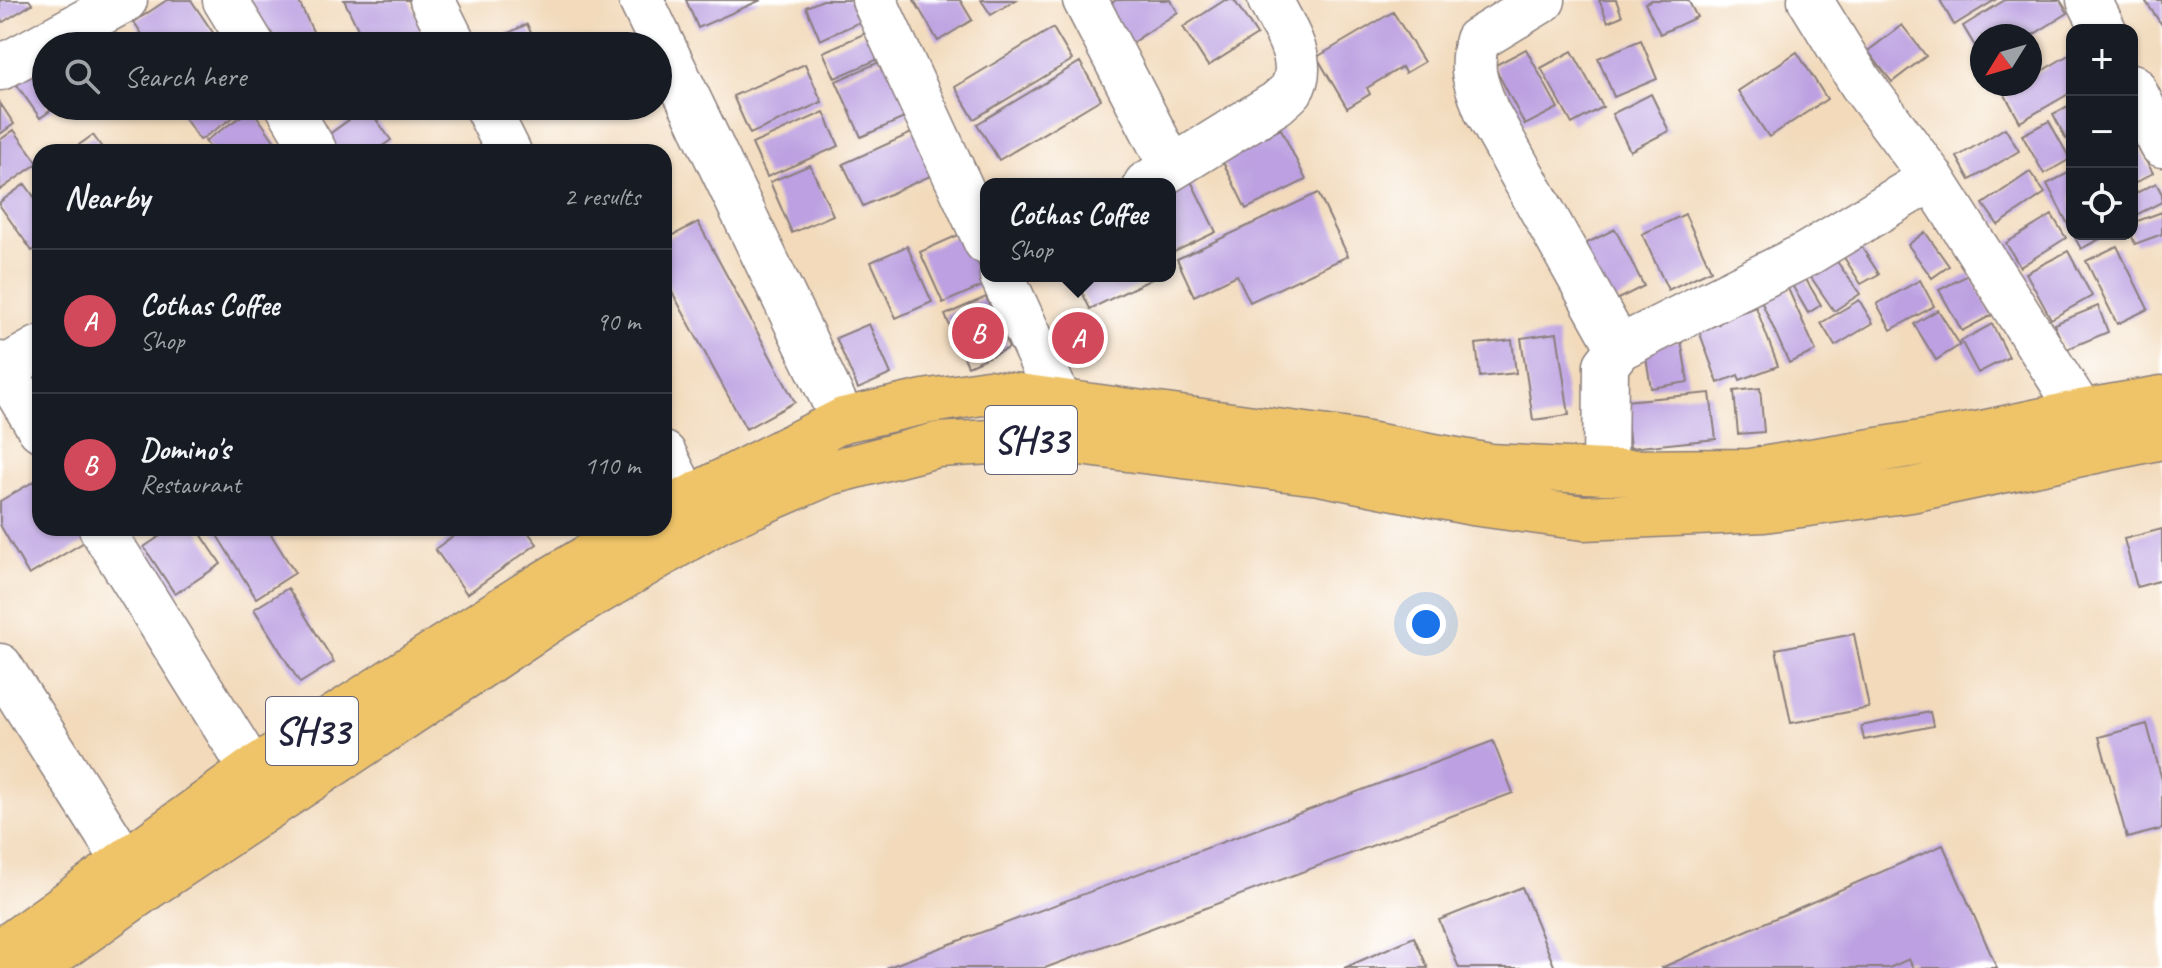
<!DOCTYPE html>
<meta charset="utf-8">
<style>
body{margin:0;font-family:Caveat,sans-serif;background:#20242c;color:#f1f3f6}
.controls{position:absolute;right:24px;top:24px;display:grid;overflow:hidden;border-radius:16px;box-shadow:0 2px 6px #0004}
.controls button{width:72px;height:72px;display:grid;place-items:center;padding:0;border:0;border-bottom:2px solid #363941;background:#171b24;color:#f1f3f6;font:40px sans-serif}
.compass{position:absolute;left:1970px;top:24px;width:72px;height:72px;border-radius:50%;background:#171b24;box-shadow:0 2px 6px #0004;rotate:233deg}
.you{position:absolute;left:1426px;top:624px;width:28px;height:28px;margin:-20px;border:6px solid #fff;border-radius:50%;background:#1a73e8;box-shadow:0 0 0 12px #1a73e833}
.badge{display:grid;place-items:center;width:52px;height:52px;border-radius:50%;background:#d1495b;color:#fff;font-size:26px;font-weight:700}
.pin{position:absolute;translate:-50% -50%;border:4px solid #fff;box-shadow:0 2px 8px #0006}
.popup{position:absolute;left:980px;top:178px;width:196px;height:104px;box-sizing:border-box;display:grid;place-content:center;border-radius:16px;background:#171b24;filter:drop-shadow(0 2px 6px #0005);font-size:26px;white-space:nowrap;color:#9ea1a6}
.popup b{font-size:30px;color:#f1f3f6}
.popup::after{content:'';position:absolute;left:50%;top:100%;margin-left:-16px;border:16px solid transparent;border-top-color:#171b24}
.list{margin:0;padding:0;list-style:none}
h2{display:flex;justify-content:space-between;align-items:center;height:104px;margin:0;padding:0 32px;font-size:34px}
h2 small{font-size:26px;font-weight:400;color:#9ea1a6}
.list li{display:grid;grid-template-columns:52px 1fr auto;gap:24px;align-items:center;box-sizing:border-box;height:144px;padding:0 32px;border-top:2px solid #363941}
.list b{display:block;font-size:30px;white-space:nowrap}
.list p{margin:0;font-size:26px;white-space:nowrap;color:#9ea1a6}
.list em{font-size:26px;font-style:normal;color:#9ea1a6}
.icon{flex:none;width:44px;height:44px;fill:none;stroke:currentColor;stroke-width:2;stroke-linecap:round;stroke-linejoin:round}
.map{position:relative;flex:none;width:2162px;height:968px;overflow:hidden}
.search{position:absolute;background:#171b24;box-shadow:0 2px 6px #0004;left:32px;top:32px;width:640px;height:88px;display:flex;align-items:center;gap:20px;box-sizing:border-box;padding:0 28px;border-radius:44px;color:#9ea1a6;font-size:30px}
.panel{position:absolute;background:#171b24;box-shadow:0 2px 6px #0004;left:32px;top:144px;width:640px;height:392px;border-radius:24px}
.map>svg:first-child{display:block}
.building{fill:#bca0e1}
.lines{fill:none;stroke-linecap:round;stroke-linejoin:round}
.minor-casing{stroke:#8a7e7b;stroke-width:47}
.major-casing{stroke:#8a7e7b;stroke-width:47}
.minor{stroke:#fff;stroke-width:44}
.major{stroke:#efc469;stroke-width:44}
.labels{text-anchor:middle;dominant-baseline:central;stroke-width:6;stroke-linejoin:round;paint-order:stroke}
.shield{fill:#fff;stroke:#646476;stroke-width:2}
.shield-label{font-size:38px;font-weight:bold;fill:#22223b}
</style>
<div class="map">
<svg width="2162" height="968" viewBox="0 0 2162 968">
<rect width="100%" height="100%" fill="#fff"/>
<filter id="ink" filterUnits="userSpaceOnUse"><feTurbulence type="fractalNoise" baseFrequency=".0125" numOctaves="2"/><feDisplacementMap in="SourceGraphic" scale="16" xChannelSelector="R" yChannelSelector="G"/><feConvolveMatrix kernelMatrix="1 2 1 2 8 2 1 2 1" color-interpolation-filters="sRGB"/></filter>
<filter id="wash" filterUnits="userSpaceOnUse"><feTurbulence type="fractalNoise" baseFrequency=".006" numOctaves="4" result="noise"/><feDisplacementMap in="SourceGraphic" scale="32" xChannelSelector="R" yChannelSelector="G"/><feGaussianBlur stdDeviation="1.8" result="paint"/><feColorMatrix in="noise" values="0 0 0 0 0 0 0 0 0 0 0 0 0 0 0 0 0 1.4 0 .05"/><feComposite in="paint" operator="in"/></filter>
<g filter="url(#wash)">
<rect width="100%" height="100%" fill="#f2dabb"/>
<g id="blocks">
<path class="building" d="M0,0H29L32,4L3,22L0,18Z
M167,0H191L222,46H150L134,22Z
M243,0H298L320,46H265Z
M344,0H409L428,40L415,46H366Z
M686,0H761L698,28Z
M823,0H861L869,18L820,40L806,7Z
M914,0H960L972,20L938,41Z
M981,0H1016L991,15Z
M1116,0H1170L1178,12L1127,46L1102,9Z
M1225,0H1234L1257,35L1208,66L1183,27Z
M1599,0H1616L1622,16L1608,22Z
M1652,0H1688L1697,17L1660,34L1645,3Z
M1940,0H1995L1954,25Z
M2005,0H2060L2068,13L2031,36H1982V58L1963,26Z
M2149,0H2162V25L2146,2Z
M1393,12L1424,62L1405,73L1402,67L1367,88L1370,94L1347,108L1317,57Z
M527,24L537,46H482Z
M1902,25L1926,56L1892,82L1868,51Z
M877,28L888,55L835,78L823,52Z
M1053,28L1072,60L974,119L955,87Z
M1641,40L1657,79L1614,97L1598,58Z
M1526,49L1558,108L1525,125L1494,66Z
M1572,51L1603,107L1572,124L1541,68Z
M1797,52L1827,99L1769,137L1738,91Z
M2072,53V92L2020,122L2004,93L2019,84H2030V78Z
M893,56L918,112L861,137L836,81Z
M1080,62L1101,99L999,160L977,124Z
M46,64V106H57L40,118L10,75Z
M805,64L822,102L750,134L733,96Z
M1651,94L1669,131L1630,151L1612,114Z
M0,103L14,124L0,134Z
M2072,104V135L2066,139L2053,114Z
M176,106H250L200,140Z
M367,107L391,140L374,152H329L321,140Z
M252,109L282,152H213L205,141Z
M824,112L839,146L767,177L752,144Z
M2049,121L2070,159L2044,174L2022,135Z
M2005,128L2019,151L1970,180L1957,157Z
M1281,129L1306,180L1246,209L1221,158Z
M14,130L38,163L0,190V140Z
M918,130L937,173L863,206L843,164Z
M93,135L105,152H69Z
M2137,146L2153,173L2132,185V149Z
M810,165L833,215L792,233L770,182Z
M2072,171V232L2047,184Z
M2030,172L2045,193L1998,225L1983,204Z
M1190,179L1216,232L1172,253L1170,188Z
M2156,183L2162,194V202L2132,217V195Z
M25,184L40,205V246L32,251L0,206V202Z
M1318,193L1348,256L1250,302L1237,275L1194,296L1177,259Z
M2162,212V234L2135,244L2131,234L2132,223Z
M1685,214L1711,270L1668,290L1642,234Z
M2052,215L2066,238L2020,267L2006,243Z
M698,222L795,402L746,429L664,277V240Z
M1615,229L1644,286L1604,306L1575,249Z
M965,232L987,284L943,303L920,252Z
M1925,232L1949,266L1932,278L1908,245Z
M2073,234H2109L2081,249Z
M1855,237L1879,274L1861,284L1838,248Z
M907,246L932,302L896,318L871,262Z
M2117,246L2148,309L2117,324L2086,261Z
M2068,251L2092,296L2051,319L2026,273Z
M1831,253L1860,294L1834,311L1806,270Z
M1801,271L1821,305L1808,313L1788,278Z
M1970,274L1992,315L1962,331L1939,290Z
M1077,276H1158L1090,309L1075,277Z
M1920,280L1934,306L1891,330L1877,304Z
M1785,282L1816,351L1789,363L1758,294Z
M986,297L1009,348L968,366L945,315Z
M1859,300L1873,323L1835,346L1821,323Z
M2098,306L2108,332L2065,350L2054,324Z
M1756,307L1778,366L1740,380L1738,375L1718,383L1699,331L1719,324L1718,321Z
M1938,310L1960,345L1936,360L1914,324Z
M869,324L891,374L858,389L836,338Z
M1992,324L2009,357L1978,373L1961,341Z
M1557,333L1569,415L1533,420L1521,338Z
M1512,340L1516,373L1480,377L1476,344Z
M1681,340L1688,382L1651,388L1644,345Z
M1760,388L1764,432L1738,434L1734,391Z
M1710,393L1716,439L1630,448L1625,401Z
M40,478V528H78L86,541L29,575L0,525V501Z
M172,528H197L221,564L175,594L144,547Z
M214,528H267L295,573L256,598L213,529Z
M465,528H525L537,544L467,594L435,549Z
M2162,529V580L2137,587L2124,539Z
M288,588L334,662L300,683L254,609Z
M1854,634L1869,708L1791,723L1776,649Z
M1930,712L1933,726L1864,740L1861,726Z
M2147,724L2162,780V829L2127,838L2099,737Z
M1493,741L1513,793L1045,968H886Z
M1943,845L1997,968H1913L1909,959L1889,968H1661Z
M1522,887L1555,968H1459L1439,920Z
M1414,937L1428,968H1344Z"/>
</g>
</g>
<g filter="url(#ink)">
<use href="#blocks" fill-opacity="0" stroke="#8a7e7b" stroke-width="2"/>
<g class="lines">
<defs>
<path id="minor" d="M225,0L253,46
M432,0L455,46
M641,0L843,420
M874,0L986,242
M1085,0L1172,168
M1543,0L1477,40C1469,71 1476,84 1487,112L1619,348
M1810,0L1861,83L1932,178L2081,412
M2089,0L2104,30
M0,68L125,0
M2132,86L2162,145
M288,106L315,152
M486,106L509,152
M1146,184L1277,103C1281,99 1288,94 1291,90C1309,62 1282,25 1270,0
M1002,276L1060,402
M0,364L40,429
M3,369L40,348
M664,454L686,498
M1605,472L1606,365L1619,348L1807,254L1932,178
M101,528L252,770
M0,666L125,862"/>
<path id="major" d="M664,511L843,420L924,402L988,392L1350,441L1490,466L1605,472L1750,471L1982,433L2081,412L2162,398
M0,952L252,770L526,594L636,528
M34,968L147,888L549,621L718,521L829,473L937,445L1048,439L1319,473L1472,503L1584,518L1764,510L1911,490L2162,437"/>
</defs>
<use href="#minor" class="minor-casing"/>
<use href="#major" class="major-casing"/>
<use href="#minor" class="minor"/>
<use href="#major" class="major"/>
</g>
</g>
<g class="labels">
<g class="shield">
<rect x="985" y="406" width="92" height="68" rx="6"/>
<rect x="266" y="697" width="92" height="68" rx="6"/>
</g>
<g class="shield-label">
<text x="1031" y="440">SH33</text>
<text x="312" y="731">SH33</text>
</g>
</g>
</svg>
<div class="controls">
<button>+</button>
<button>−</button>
<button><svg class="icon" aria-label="locate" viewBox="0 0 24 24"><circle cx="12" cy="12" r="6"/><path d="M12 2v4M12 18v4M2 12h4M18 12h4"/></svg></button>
</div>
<svg class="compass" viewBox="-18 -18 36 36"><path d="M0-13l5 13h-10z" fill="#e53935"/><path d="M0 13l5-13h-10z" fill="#9ea1a6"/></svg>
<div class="you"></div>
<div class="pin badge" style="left:1078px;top:338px">A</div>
<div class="popup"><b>Cothas Coffee</b>Shop</div>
<div class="pin badge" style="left:978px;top:333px">B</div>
<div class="search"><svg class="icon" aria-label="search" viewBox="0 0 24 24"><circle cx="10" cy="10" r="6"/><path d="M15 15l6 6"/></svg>Search here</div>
<section class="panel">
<h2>Nearby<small>2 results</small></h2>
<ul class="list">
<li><span class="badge">A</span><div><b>Cothas Coffee</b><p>Shop</p></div><em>90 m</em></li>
<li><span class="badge">B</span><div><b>Domino's</b><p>Restaurant</p></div><em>110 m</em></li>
</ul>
</section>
</div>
